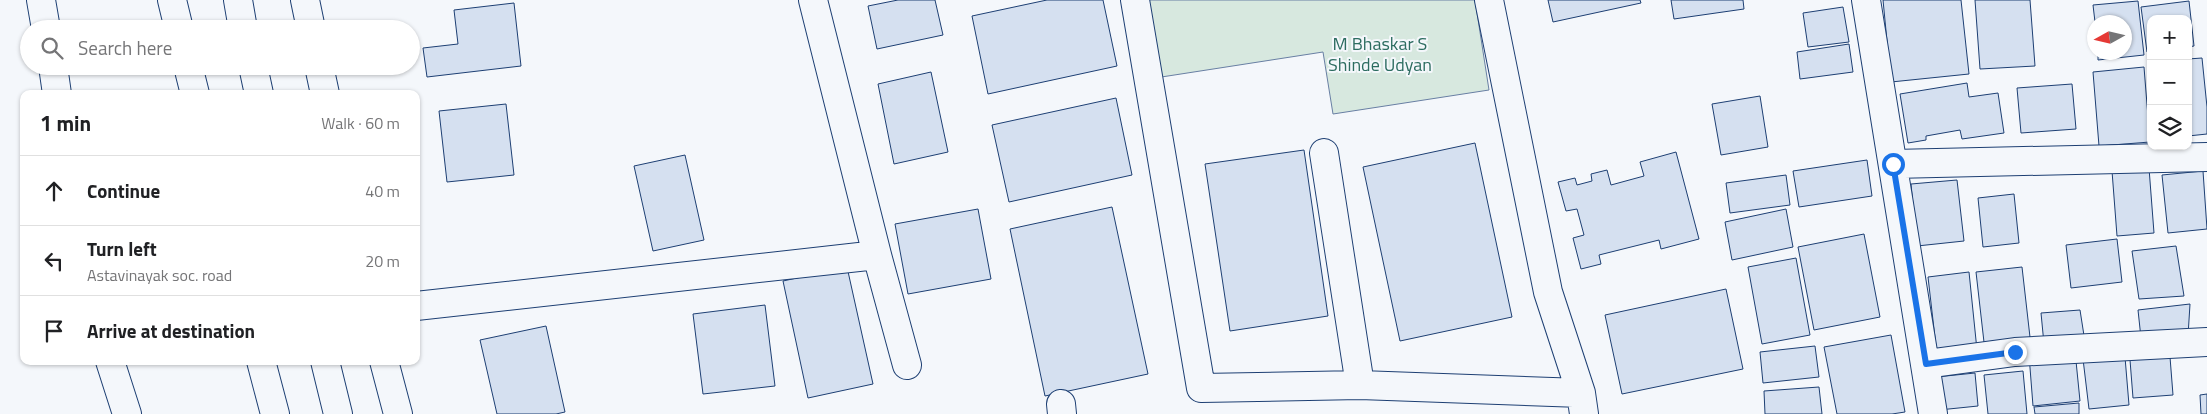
<!DOCTYPE html>
<meta charset="utf-8">
<style>
body{margin:0;font-family:"Titillium Web",sans-serif;background:#f6f6f6;color:#202124}
.controls{position:absolute;right:15px;top:15px;display:grid;overflow:hidden;border-radius:10px;box-shadow:0 1px 4px #0004}
.controls button{width:45px;height:45px;display:grid;place-items:center;padding:0;border:0;border-bottom:1px solid #e0e0e0;background:#fff;color:#202124;font:25px sans-serif}
.compass{position:absolute;left:2087px;top:15px;width:45px;height:45px;border-radius:50%;background:#fff;box-shadow:0 1px 4px #0004;rotate:262deg}
.stop{position:absolute;width:15px;height:15px;margin:-11px;border:4px solid #1a73e8;border-radius:50%;background:#fff}
.stop.end{background:#1a73e8;border-color:#fff;box-shadow:0 1px 5px #0008}
.list{margin:0;padding:0;list-style:none}
h2{display:flex;justify-content:space-between;align-items:center;height:65px;margin:0;padding:0 20px;font-size:21px}
h2 small{font-size:16px;font-weight:400;color:#757577}
.list li{display:grid;grid-template-columns:32px 1fr auto;gap:15px;align-items:center;box-sizing:border-box;height:70px;padding:0 20px;border-top:1px solid #e0e0e0}
.list b{display:block;font-size:19px;white-space:nowrap}
.list p{margin:0;font-size:16px;white-space:nowrap;color:#757577}
.list em{font-size:16px;font-style:normal;color:#757577}
.icon{flex:none;width:28px;height:28px;fill:none;stroke:currentColor;stroke-width:2;stroke-linecap:round;stroke-linejoin:round}
.map{position:relative;flex:none;width:2207px;height:414px;overflow:hidden}
.search{position:absolute;background:#fff;box-shadow:0 1px 4px #0004;left:20px;top:20px;width:400px;height:55px;display:flex;align-items:center;gap:12px;box-sizing:border-box;padding:0 18px;border-radius:28px;color:#757577;font-size:19px}
.panel{position:absolute;background:#fff;box-shadow:0 1px 4px #0004;left:20px;top:90px;width:400px;height:275px;border-radius:10px}
.map>svg:first-child{display:block}
.green{fill:#d7e8df;stroke:#687fa3}
.building{fill:#d5e0f0;stroke:#1d3f73}
.lines{fill:none;stroke-linecap:round;stroke-linejoin:round}
.minor-casing{stroke:#1d3f73;stroke-width:30}
.highway-casing{stroke:#1d3f73;stroke-width:30}
.minor{stroke:#f4f7fb;stroke-width:28}
.highway{stroke:#f4f7fb;stroke-width:28}
.route{stroke:#1a73e8;stroke-width:6}
.labels{text-anchor:middle;dominant-baseline:central;stroke-width:4;stroke-linejoin:round;paint-order:stroke}
.park-label{font-size:18px;fill:#2c6c60;stroke:#f4f7fb}
</style>
<div class="map">
<svg width="2207" height="414" viewBox="0 0 2207 414">
<rect width="100%" height="100%" fill="#f4f7fb"/>
<path class="green" d="M1143,0H1475L1489,90L1333,114L1323,52L1155,78Z"/>
<path class="building" d="M898,0H935L943,35L877,49L868,6Z
M1047,0H1103L1117,66L988,94L972,16Z
M1548,0H1640L1641,3L1553,22Z
M1671,0H1743L1744,9L1674,19Z
M1883,0H1961L1969,74L1891,82Z
M1975,0H2030L2035,66L1980,69Z
M2138,1L2144,55L2098,60V52H2124V22H2095L2093,5Z
M2189,1L2194,46L2188,47V19H2151V51L2147,52L2141,7Z
M514,3L521,66L427,77L423,48L458,44L454,10Z
M1843,7L1849,42L1808,47L1803,13Z
M1849,44L1853,72L1800,79L1797,52Z
M2202,58L2207,107V134L2188,136V59Z
M2144,67L2150,142L2099,146L2093,72Z
M931,72L948,152L894,164L878,84Z
M1967,83L1969,97L1998,93L2004,133L1962,139L1960,130L1926,136V140L1908,143L1900,94Z
M2072,84L2076,129L2021,133L2017,88Z
M1760,96L1768,147L1721,155L1712,104Z
M1116,98L1132,175L1009,202L992,125Z
M506,104L514,175L447,182L439,111Z
M1475,143L1512,317L1400,341L1363,167Z
M1304,150L1328,316L1230,331L1205,164Z
M1676,152L1699,239L1661,249L1659,240L1599,255L1601,264L1581,269L1573,238L1584,235L1577,209L1566,211L1558,182L1575,178L1577,185L1592,181L1591,174L1607,170L1611,185L1644,176L1640,162Z
M685,155L704,240L653,251L634,166Z
M1867,160L1872,196L1799,207L1793,171Z
M2149,168L2154,233L2117,236L2112,171Z
M2203,171L2207,229L2168,233L2162,175Z
M1786,175L1790,205L1730,213L1726,183Z
M1957,180L1964,241L1917,246L1911,184Z
M2014,194L2019,243L1983,247L1978,198Z
M1112,207L1148,374L1045,396L1010,229Z
M978,209L991,279L908,294L895,224Z
M1786,209L1793,247L1732,260L1725,222Z
M1864,234L1880,317L1814,330L1798,247Z
M2117,239L2122,282L2071,288L2066,245Z
M2176,246L2184,296L2139,299L2132,251Z
M1796,258L1810,335L1762,344L1748,267Z
M847,267L873,384L808,398L783,281Z
M2022,267L2031,346L1985,351L1976,272Z
M1969,272L1977,350L1937,355L1928,277Z
M1726,289L1743,369L1622,394L1605,315Z
M2190,304L2188,336L2141,338L2138,310Z
M765,305L775,386L703,394L693,314Z
M2080,310L2085,342L2044,344L2041,313Z
M546,326L565,412L556,414H497L480,340Z
M1891,335L1905,412L1892,414H1837L1824,347Z
M1815,346L1819,377L1763,383L1760,352Z
M2075,351L2080,401L2033,406L2029,355Z
M2125,357L2129,405L2089,409L2083,359Z
M2170,357L2173,395L2133,398L2130,360Z
M2023,371L2027,414H1988L1984,375Z
M1975,373L1978,406L1939,410L1936,377Z
M1819,387L1822,414H1765L1764,391Z
M2207,394V414H2201L2200,395Z
M2079,403V414H2035L2034,407Z"/>
<g class="lines">
<defs>
<path id="minor" d="M41,0L46,29
M238,0L243,29
M813,0L877,255L907,365
M1135,0L1201,388L1360,385L1581,393
M1489,0L1548,292L1581,393L1584,414
M1866,0L1933,414
M53,66L57,94
M253,66L259,94
M1324,153L1360,385
M1893,164L2207,157
M416,306L877,255
M110,361L127,414
M325,361L338,414
M1926,364L2015,352L2207,342
M1061,404L1062,414"/>
<path id="highway" d="M172,0L179,29
M305,0L311,29
M188,66L195,94
M319,66L325,94
M261,361L275,414
M384,361L398,414"/>
</defs>
<use href="#minor" class="minor-casing"/>
<use href="#highway" class="highway-casing"/>
<use href="#minor" class="minor"/>
<use href="#highway" class="highway"/>
</g>
<g class="lines">
<path class="route" d="M1893,164L1926,364L2015,352"/>
</g>
<g class="labels">
<g class="park-label">
<text x="1380" y="43">M Bhaskar S<tspan x="1380" dy="21">Shinde Udyan</tspan></text>
</g>
</g>
</svg>
<div class="controls">
<button>+</button>
<button>−</button>
<button><svg class="icon" aria-label="layers" viewBox="0 0 24 24"><path d="M12 4l9 5-9 5-9-5zM3 14l9 5 9-5"/></svg></button>
</div>
<svg class="compass" viewBox="-18 -18 36 36"><path d="M0-13l5 13h-10z" fill="#e53935"/><path d="M0 13l5-13h-10z" fill="#757577"/></svg>
<div class="stop" style="left:1893px;top:164px"></div>
<div class="stop end" style="left:2015px;top:352px"></div>
<div class="search"><svg class="icon" aria-label="search" viewBox="0 0 24 24"><circle cx="10" cy="10" r="6"/><path d="M15 15l6 6"/></svg>Search here</div>
<section class="panel">
<h2>1 min<small>Walk · 60 m</small></h2>
<ul class="list">
<li><svg class="icon" aria-label="ahead" viewBox="0 0 24 24"><path d="M12 20V5M6 11l6-6 6 6"/></svg><div><b>Continue</b></div><em>40 m</em></li>
<li><svg class="icon" aria-label="left" viewBox="0 0 24 24"><path d="M17 20v-9H6M10 6l-5 5 5 5"/></svg><div><b>Turn left</b><p>Astavinayak soc. road</p></div><em>20 m</em></li>
<li><svg class="icon" aria-label="arrive" viewBox="0 0 24 24"><path d="M6 21V4h12l-3 4 3 4H6"/></svg><div><b>Arrive at destination</b></div></li>
</ul>
</section>
</div>
